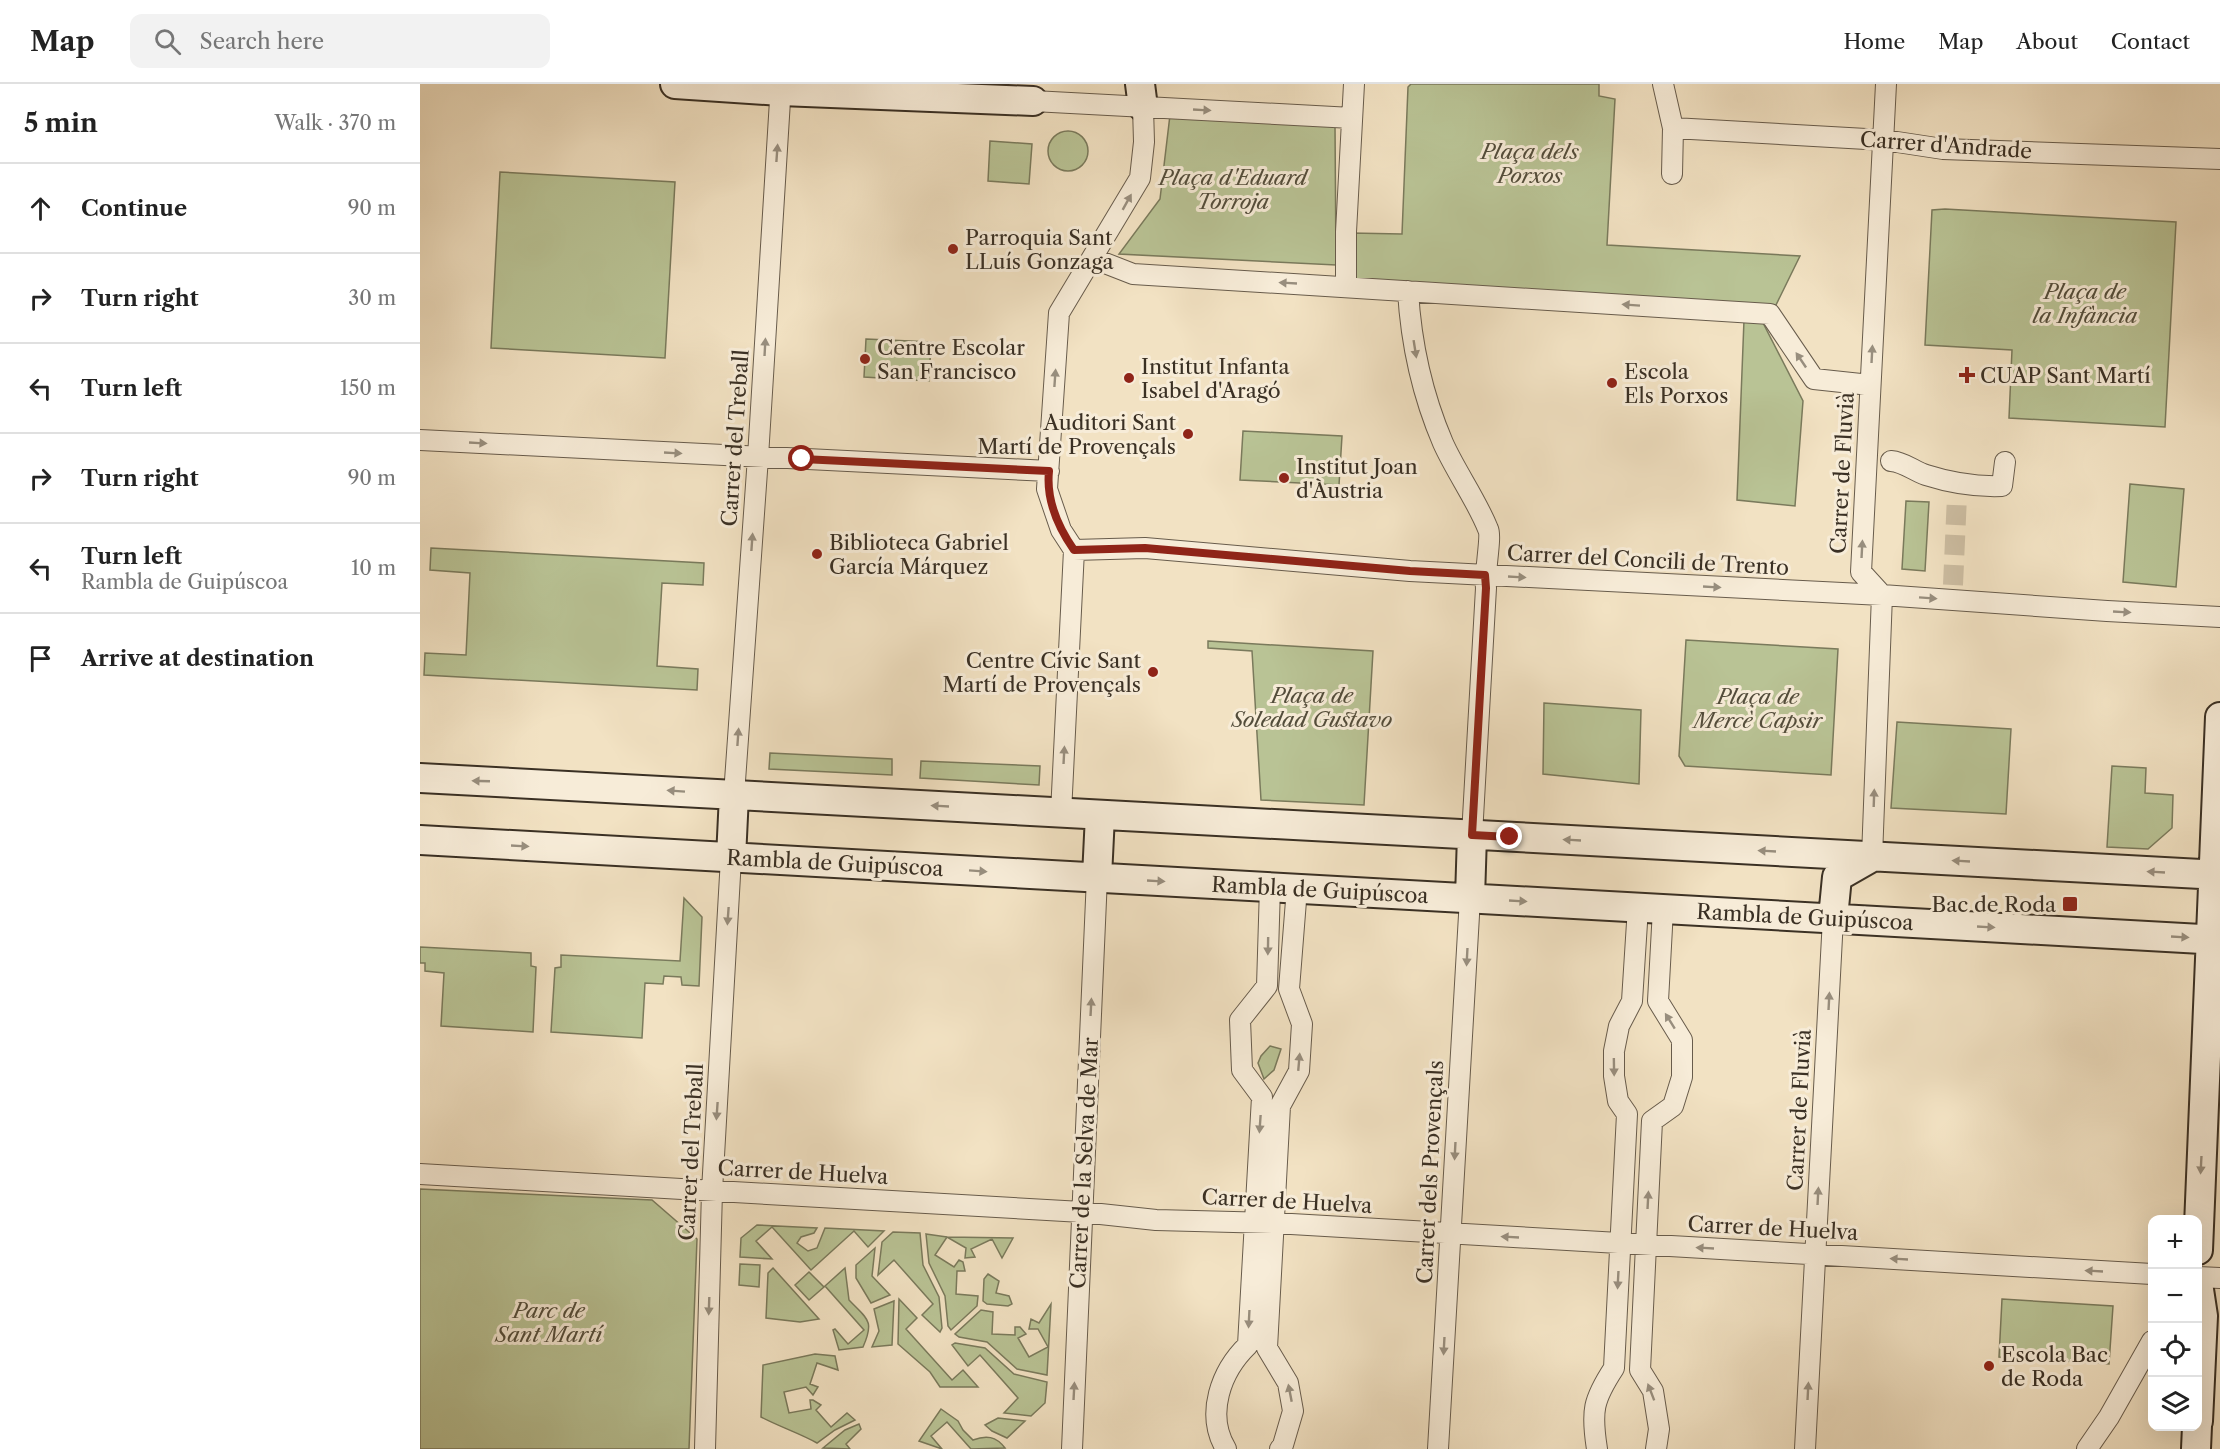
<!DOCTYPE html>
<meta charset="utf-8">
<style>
body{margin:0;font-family:"Libre Caslon Text",serif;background:#f2f2f2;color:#222}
.controls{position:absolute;right:18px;bottom:18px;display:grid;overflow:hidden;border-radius:12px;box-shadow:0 6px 24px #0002}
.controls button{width:54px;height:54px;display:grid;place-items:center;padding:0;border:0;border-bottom:2px solid #e0e0e0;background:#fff;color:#222;font:30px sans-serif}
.stop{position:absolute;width:18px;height:18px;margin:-14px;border:4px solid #8f2418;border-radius:50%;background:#fff}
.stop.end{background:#8f2418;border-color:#fff;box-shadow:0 2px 6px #0008}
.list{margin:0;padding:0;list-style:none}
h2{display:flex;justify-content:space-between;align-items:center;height:78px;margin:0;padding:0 24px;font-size:26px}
h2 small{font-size:20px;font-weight:400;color:#767676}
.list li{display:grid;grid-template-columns:39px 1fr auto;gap:18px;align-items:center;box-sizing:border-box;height:90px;padding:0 24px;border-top:2px solid #e0e0e0}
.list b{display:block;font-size:22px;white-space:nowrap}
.list p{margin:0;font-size:20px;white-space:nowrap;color:#767676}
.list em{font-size:20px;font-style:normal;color:#767676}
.icon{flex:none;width:33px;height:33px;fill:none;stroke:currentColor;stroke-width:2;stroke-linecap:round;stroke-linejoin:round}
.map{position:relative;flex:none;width:1800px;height:1365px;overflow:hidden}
header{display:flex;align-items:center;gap:36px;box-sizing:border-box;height:84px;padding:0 30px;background:#fff;border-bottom:2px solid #e0e0e0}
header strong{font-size:28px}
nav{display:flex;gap:33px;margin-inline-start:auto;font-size:21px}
.search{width:420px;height:54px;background:#f2f2f2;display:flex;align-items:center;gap:15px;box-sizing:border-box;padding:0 21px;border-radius:12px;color:#767676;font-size:22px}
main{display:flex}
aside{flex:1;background:#fff}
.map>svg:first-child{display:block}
.green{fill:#b9c395;stroke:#7a7a5c;stroke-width:1.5}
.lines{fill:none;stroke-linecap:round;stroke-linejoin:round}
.street-tunnel{stroke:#cdbea3;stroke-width:20;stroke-dasharray:20 10;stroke-linecap:butt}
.street-casing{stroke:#685c4c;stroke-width:22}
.secondary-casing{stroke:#3a3024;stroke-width:32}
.street{stroke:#f7ecd8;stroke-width:20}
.secondary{stroke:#f7ecd8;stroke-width:28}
.oneway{fill:#988e7e}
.route{stroke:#8f2418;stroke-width:8}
.poi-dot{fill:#8f2418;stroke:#f7ecd8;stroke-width:2}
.labels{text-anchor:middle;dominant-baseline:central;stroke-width:6;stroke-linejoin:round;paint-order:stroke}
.street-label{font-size:21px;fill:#3a3024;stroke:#f7ecd8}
.park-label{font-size:21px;font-style:italic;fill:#534d3b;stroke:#f7ecd8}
.poi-label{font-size:21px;fill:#3a3024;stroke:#f7ecd8;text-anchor:start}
</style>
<header>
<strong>Map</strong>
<div class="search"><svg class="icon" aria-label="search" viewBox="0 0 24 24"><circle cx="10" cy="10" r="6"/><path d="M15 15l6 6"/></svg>Search here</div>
<nav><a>Home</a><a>Map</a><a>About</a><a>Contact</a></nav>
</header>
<main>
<aside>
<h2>5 min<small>Walk · 370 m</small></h2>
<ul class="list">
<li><svg class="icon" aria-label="ahead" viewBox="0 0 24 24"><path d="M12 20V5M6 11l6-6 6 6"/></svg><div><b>Continue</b></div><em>90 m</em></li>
<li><svg class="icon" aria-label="right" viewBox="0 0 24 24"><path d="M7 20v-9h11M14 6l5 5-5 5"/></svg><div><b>Turn right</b></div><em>30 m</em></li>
<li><svg class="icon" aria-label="left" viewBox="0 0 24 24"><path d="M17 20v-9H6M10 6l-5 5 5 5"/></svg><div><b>Turn left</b></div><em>150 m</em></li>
<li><svg class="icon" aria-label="right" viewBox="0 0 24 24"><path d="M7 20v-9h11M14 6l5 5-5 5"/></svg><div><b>Turn right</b></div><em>90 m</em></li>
<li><svg class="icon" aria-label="left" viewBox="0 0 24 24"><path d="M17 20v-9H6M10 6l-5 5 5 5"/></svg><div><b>Turn left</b><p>Rambla de Guipúscoa</p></div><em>10 m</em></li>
<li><svg class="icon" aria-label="arrive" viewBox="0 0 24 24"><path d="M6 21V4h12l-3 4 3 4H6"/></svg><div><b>Arrive at destination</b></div></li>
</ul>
</aside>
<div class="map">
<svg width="1800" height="1365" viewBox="0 0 1800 1365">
<rect width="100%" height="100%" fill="#f2e2c3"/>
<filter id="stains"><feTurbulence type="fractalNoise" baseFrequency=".00333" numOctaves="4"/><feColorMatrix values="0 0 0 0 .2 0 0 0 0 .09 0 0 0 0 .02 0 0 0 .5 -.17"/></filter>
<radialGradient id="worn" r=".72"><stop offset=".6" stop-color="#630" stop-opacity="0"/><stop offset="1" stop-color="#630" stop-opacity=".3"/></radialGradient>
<path class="green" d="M991,0H1179V12L1195,15L1187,161L1380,172L1354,225L928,200L931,149L982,150L988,3Z
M750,31L915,41L916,181L699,170L740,115Z
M628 67a20 20 0 1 1 40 0a20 20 0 1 1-40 0Z
M570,57L612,60L609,100L568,97Z
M80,88L255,98L245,274L71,264Z
M1525,125L1756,138L1745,343L1589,334L1592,266L1505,261L1512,126Z
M1324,236L1342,237L1383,317L1375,422L1317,416Z
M446,255L511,258L509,297L444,293Z
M823,347L922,352L919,401L820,396Z
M1710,400L1764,405L1756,503L1703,498Z
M1486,417L1509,418L1505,487L1482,485Z
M11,464L284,479L283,501L242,499L237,582L278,585L277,606L4,591L5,569L46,571L50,489L10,486Z
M1266,556L1418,565L1411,691L1265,682L1259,672Z
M788,557L953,567L944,721L841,716L832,567L788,564Z
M1124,619L1221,626L1219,700L1123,690Z
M1477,638L1591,645L1586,730L1471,724Z
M350,669L472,675V691L349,685Z
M501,677L620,682L619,701L500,694Z
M1692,682L1726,684L1725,709L1753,711L1752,744L1728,765L1687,763Z
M264,814L282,833L279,902L262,901L261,893L244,892L243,900L225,899L222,954L131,948L135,884L141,883V871L260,877Z
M0,863L111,869V882L116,883L113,948L21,942L24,889L5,887V879H0Z
M850,962L861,965L854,986L844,995L838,979L841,972Z
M0,1105L232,1116L277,1155L269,1365H0Z
M337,1141L397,1144L394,1149L381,1153L377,1159L388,1167L397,1164L405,1144L464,1147L448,1163L434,1147L391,1186L352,1143L336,1157L352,1175L320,1173L321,1154Z
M473,1148L500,1149L503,1181L519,1213L522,1244L520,1248L502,1231L513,1220L474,1176L458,1191L462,1158Z
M506,1150L527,1153L593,1154L582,1174L572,1155L551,1165L555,1173L545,1174L546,1164L527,1153L515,1171L534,1183L539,1176L543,1178L545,1187H537L536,1210L558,1212L557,1222L531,1246L528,1242L525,1212L509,1179Z
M455,1164L452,1192L470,1211L451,1219L436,1194V1181Z
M320,1180L340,1181L339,1203L319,1201Z
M353,1184L399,1235L380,1238L346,1234L348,1189Z
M425,1184L429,1216C447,1235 455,1236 443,1263L419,1266L413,1246L415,1245L428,1260L444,1246L405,1202Z
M389,1188L404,1203L389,1216L375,1201Z
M568,1190L579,1197L576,1209L589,1212L592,1220L588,1222L567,1220L563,1217L564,1195Z
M479,1215L497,1234L486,1245L532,1296L543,1286L558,1303H520L510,1288L478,1260Z
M1582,1215L1693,1222L1689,1280L1579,1273Z
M474,1217L472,1261L452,1263L459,1247L454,1225Z
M631,1220L627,1291L597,1285L567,1258L539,1253L535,1250L561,1226L573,1228L572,1250L595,1251V1243H600L606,1250L598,1254L609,1273L628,1263L618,1245H609L611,1235L619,1239Z
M535,1259L565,1264L594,1290L627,1298L625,1319L611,1332L584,1329L598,1314L560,1271L548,1282L532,1261Z
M395,1270L415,1272L418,1286L397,1279L390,1300L398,1303L393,1311L386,1303L364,1308L369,1329L391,1325L390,1316H393L401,1321L396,1326L411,1343L427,1329L435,1336L415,1346L397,1359C379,1349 360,1343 341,1333L343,1281Z
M521,1325L538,1337L543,1346L553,1356C566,1351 576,1352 585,1364L551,1365L527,1338L511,1352L522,1365L499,1357Z
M578,1334L605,1337L587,1354L572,1347L565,1341Z
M439,1340L441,1345L426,1360L430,1365L403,1364L425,1346Z"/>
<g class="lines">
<path class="street-tunnel" d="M1533,501L1537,412"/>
<defs>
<path id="street" d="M1243,0L1253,44L1464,56L1523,65L1800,75
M613,17L932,34
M1252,90L1253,44
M672,174L713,190L1350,230L1394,295L1450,301
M926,203V148L934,0
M988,207C991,259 1002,310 1023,359C1036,388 1056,415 1068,445C1072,453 1064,489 1066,504L1052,751
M0,356L629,387
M1471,377C1484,378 1494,387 1506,391C1531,399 1556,403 1582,402L1585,378
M654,466L725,464L990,487L1462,511L1687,527L1800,533
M314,711L338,373L361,0
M641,729L654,466L641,446L627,405L639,229L720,94L724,58L723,23
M1452,773L1462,511L1441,488L1466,0
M0,1090L662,1128L736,1136L854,1139L1732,1190
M1778,1193L1800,1194
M285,1365L292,1107L311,774
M652,1365L677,793
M806,1365C785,1330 801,1287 828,1261L842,1013L822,986L820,936L847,902L850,803
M860,1365L863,1361L873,1327L868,1299L847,1264L860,1022L879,987L882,940L869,905L877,804
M1018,1365L1050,814
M1177,1365C1171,1327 1173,1316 1194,1284L1207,1030L1198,1017L1194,992V967L1199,942L1212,917L1218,823
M1236,1365L1239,1345L1233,1307L1220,1286L1232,1037L1253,1022L1262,993V956L1238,917L1243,825
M1385,1365L1413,834
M1667,1365L1689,1333L1732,1257"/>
<path id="secondary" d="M255,0L361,7L613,17
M720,0L723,23
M0,694L1800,791
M0,756L1800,856
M311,774L314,711
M677,793L680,731
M1050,814L1052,751
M1413,834L1417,793L1452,773
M1778,1166L1800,633
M1778,1199L1783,1232L1778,1337
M1776,1365L1777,1342"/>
</defs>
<use href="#street" class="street-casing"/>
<use href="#secondary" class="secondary-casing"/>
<use href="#street" class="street"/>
<use href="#secondary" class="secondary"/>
</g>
<defs><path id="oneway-solid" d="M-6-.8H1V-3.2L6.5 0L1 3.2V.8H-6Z" transform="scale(1.5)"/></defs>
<g class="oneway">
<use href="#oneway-solid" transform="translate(782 26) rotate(3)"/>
<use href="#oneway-solid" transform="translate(357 69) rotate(-86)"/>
<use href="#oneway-solid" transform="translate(707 118) rotate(-61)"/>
<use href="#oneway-solid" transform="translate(868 199) rotate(-177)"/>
<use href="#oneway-solid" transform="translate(1211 221) rotate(-176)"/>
<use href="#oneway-solid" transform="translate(345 263) rotate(-87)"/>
<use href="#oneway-solid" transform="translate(995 265) rotate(81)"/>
<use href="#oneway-solid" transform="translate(1452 270) rotate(-87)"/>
<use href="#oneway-solid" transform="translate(1381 276) rotate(-124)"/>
<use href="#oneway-solid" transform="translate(635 294) rotate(-86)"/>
<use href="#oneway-solid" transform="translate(58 359) rotate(3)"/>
<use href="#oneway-solid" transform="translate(253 369) rotate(3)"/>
<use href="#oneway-solid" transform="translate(332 458) rotate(-86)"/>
<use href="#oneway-solid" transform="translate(1442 465) rotate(-87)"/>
<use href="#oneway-solid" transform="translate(1097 493) rotate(3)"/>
<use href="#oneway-solid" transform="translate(1292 503) rotate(3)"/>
<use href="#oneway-solid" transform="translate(1508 514) rotate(4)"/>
<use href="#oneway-solid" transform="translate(1702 528) rotate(3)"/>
<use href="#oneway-solid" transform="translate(318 653) rotate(-86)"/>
<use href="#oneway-solid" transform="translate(644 671) rotate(-87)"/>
<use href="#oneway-solid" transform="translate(61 697) rotate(-178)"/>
<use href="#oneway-solid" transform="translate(256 707) rotate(-176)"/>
<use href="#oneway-solid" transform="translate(1454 714) rotate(-88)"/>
<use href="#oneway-solid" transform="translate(520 722) rotate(-177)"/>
<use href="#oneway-solid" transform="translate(1152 756) rotate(-177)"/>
<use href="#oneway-solid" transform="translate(100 762) rotate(3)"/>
<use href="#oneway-solid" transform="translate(1347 767) rotate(-177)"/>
<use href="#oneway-solid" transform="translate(1541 777) rotate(-177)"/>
<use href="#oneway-solid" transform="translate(558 787) rotate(4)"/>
<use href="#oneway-solid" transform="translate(1736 788) rotate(-177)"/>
<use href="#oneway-solid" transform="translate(736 797) rotate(3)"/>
<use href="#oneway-solid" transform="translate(1098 817) rotate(3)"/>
<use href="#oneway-solid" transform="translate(308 832) rotate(94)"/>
<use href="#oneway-solid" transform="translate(1566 843) rotate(3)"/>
<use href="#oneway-solid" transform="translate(1760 853) rotate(3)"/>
<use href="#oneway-solid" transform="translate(848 862) rotate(91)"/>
<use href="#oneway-solid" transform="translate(1047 873) rotate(93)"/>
<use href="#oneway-solid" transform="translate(1409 917) rotate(-87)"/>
<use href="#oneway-solid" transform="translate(671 923) rotate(-87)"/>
<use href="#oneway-solid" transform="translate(1250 937) rotate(-122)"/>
<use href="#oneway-solid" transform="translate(879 978) rotate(-85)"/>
<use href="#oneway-solid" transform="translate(1194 983) rotate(89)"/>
<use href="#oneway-solid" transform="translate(297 1027) rotate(94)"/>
<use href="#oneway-solid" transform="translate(840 1040) rotate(94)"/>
<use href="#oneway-solid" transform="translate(1035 1067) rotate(93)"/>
<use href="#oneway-solid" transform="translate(1781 1081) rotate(93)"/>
<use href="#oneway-solid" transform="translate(1398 1112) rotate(-87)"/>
<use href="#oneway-solid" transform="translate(1228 1116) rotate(-87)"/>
<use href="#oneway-solid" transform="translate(1090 1153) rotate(-177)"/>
<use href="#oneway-solid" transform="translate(1285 1164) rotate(-177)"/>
<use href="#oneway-solid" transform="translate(1479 1175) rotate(-177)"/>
<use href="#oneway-solid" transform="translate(1674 1187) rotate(-177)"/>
<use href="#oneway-solid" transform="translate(1198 1196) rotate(93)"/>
<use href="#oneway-solid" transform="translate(289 1222) rotate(92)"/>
<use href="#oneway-solid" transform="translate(829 1235) rotate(93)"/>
<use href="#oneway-solid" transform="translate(1024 1262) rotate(93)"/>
<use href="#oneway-solid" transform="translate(654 1307) rotate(-87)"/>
<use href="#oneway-solid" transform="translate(1388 1307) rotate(-87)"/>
<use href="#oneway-solid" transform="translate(1231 1308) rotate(-111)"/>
<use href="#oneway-solid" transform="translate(870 1309) rotate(-101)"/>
</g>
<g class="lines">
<path class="route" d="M382,375L629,387C626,416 638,443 654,466L725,464L990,487L1065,491L1066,504L1052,751L1090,753"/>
</g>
<g class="poi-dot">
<circle cx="533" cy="165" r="6"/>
<circle cx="445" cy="275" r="6"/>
<path d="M1544 282h6v6h6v6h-6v6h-6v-6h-6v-6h6z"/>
<circle cx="709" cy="294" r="6"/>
<circle cx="1192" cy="299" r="6"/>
<circle cx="768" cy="350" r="6"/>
<circle cx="864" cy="394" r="6"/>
<circle cx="397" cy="470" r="6"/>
<circle cx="733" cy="588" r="6"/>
<rect x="1642" y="812" width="16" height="16" rx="3"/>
<circle cx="1569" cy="1282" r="6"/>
</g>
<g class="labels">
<g class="street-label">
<text transform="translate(1526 61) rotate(4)">Carrer d'Andrade</text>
<text transform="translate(315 354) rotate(-86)">Carrer del Treball</text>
<text transform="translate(1422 389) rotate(-87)">Carrer de Fluvià</text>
<text transform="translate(1228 476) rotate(3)">Carrer del Concili de Trento</text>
<text transform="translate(415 779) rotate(3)">Rambla de Guipúscoa</text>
<text transform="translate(900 806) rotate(3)">Rambla de Guipúscoa</text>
<text transform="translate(1385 833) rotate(3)">Rambla de Guipúscoa</text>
<text transform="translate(1379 1026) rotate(-87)">Carrer de Fluvià</text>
<text transform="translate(271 1068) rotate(-87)">Carrer del Treball</text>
<text transform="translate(664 1079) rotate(-87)">Carrer de la Selva de Mar</text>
<text transform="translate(383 1088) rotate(3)">Carrer de Huelva</text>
<text transform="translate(1010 1088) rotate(-87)">Carrer dels Provençals</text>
<text transform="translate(867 1117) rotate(3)">Carrer de Huelva</text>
<text transform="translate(1353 1144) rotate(3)">Carrer de Huelva</text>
</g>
<g class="park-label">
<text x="1110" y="67">Plaça dels<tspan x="1110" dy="24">Porxos</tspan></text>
<text x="813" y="93">Plaça d'Eduard<tspan x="813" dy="24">Torroja</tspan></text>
<text x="1665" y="207">Plaça de<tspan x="1665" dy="24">la Infància</tspan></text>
<text x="892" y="611">Plaça de<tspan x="892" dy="24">Soledad Gustavo</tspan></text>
<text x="1338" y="612">Plaça de<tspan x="1338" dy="24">Mercè Capsir</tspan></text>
<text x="129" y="1226">Parc de<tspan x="129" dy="24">Sant Martí</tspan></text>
</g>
<g class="poi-label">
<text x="545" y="153">Parroquia Sant<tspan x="545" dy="24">LLuís Gonzaga</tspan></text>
<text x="457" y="263">Centre Escolar<tspan x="457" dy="24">San Francisco</tspan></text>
<text x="721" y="282">Institut Infanta<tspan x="721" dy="24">Isabel d'Aragó</tspan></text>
<text x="1204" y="287">Escola<tspan x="1204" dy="24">Els Porxos</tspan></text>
<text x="1560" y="291">CUAP Sant Martí</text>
<text x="756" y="338" text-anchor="end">Auditori Sant<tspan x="756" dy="24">Martí de Provençals</tspan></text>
<text x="876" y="382">Institut Joan<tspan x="876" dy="24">d'Àustria</tspan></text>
<text x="409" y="458">Biblioteca Gabriel<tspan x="409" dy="24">García Márquez</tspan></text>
<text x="721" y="576" text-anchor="end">Centre Cívic Sant<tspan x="721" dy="24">Martí de Provençals</tspan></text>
<text x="1636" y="820" text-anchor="end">Bac de Roda</text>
<text x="1581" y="1270">Escola Bac<tspan x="1581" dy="24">de Roda</tspan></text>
</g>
</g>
<rect width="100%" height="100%" filter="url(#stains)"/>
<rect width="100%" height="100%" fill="url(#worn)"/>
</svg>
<div class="controls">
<button>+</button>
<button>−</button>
<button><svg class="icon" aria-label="locate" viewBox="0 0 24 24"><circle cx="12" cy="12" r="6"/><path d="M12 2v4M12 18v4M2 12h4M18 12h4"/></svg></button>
<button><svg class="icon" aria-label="layers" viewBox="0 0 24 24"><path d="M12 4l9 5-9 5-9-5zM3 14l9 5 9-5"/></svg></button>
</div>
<div class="stop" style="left:382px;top:375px"></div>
<div class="stop end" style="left:1090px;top:753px"></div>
</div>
</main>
